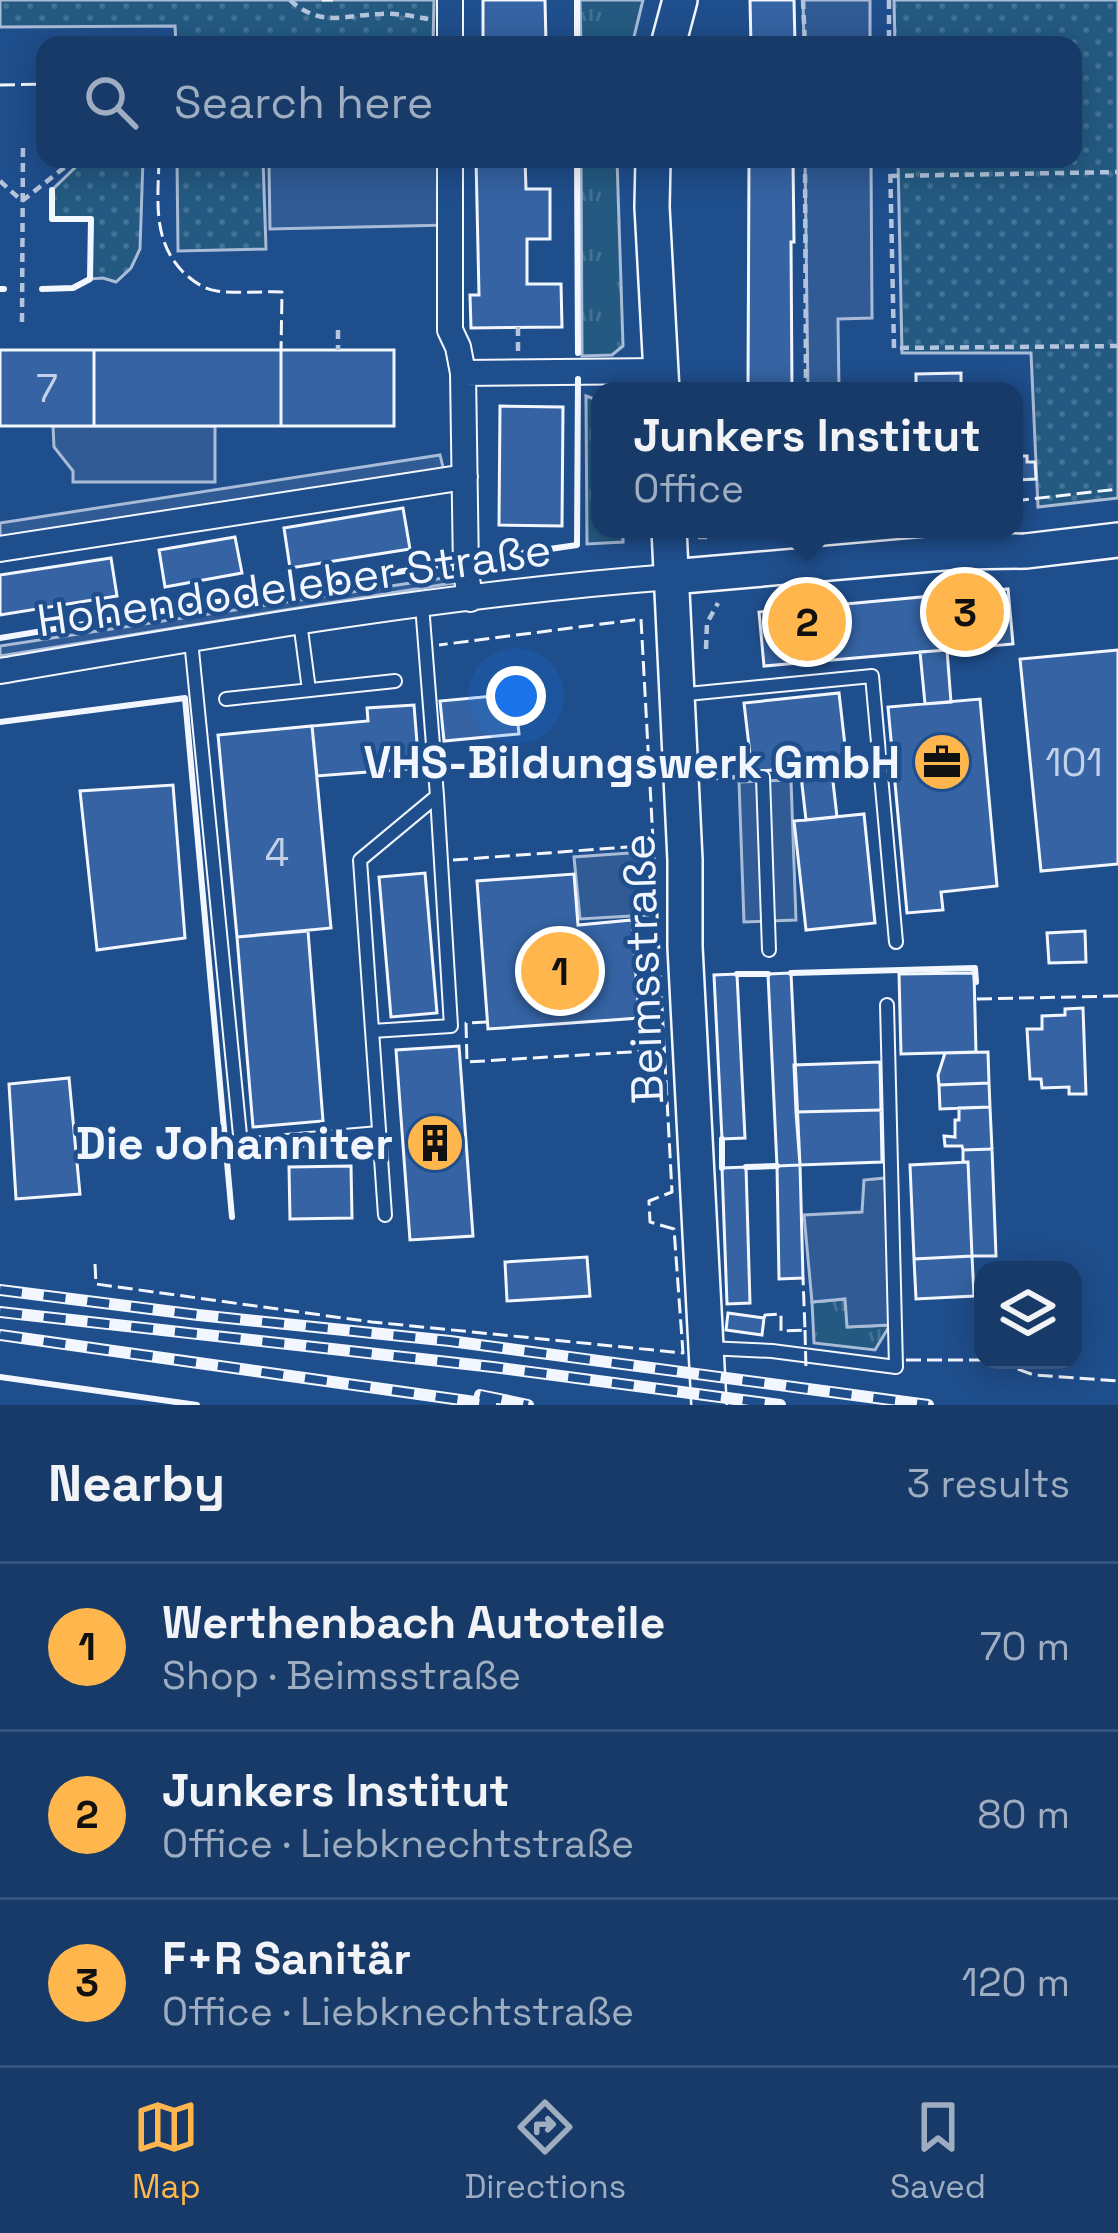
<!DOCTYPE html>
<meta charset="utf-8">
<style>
body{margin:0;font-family:"Space Grotesk",sans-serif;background:#244571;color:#f1f3f6}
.controls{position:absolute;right:36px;bottom:36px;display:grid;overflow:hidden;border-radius:24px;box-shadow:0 6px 30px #0003}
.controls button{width:108px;height:108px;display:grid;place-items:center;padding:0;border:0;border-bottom:3px solid #36547d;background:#173a69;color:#f1f3f6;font:60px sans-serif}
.you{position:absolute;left:516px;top:696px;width:42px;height:42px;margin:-30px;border:9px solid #fff;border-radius:50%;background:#1a73e8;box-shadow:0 0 0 18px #1a73e833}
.badge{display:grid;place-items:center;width:78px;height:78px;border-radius:50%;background:#ffb74d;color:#111;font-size:39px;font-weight:700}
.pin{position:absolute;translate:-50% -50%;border:6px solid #fff;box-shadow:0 3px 12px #0006}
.popup{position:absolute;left:591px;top:382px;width:432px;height:156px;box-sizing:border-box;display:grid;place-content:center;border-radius:24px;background:#173a69;filter:drop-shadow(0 3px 9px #0005);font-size:39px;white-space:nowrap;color:#9eadc0}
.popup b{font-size:45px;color:#f1f3f6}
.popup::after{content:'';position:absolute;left:50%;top:100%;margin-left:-24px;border:24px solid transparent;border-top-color:#173a69}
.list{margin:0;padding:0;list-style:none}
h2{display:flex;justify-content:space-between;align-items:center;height:156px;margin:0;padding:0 48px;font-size:51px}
h2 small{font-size:39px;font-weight:400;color:#9eadc0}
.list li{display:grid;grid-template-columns:78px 1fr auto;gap:36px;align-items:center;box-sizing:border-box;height:168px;padding:0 48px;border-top:3px solid #36547d}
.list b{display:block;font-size:45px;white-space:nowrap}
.list p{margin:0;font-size:39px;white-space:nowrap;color:#9eadc0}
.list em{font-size:39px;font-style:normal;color:#9eadc0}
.icon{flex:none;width:66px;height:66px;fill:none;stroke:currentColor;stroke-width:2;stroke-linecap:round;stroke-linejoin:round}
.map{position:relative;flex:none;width:1118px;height:1405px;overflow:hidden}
.search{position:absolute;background:#173a69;box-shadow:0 6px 30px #0003;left:36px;right:36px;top:36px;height:132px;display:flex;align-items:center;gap:30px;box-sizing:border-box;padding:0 42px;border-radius:24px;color:#9eadc0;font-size:45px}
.sheet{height:660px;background:#173a69}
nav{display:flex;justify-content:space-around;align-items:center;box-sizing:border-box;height:168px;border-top:3px solid #36547d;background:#173a69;font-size:33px;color:#9eadc0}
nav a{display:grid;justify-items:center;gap:6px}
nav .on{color:#ffb74d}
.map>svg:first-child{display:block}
.grass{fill:url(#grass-tufts);stroke:#a8bbd7;stroke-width:3}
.park{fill:url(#park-dots);stroke:#a8bbd7;stroke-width:3}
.parking{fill:#305b95;stroke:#a8bbd7;stroke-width:3}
.building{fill:#3563a3;stroke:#f2f6ff;stroke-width:3}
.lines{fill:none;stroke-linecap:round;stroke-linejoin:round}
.lane-casing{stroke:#f2f6ff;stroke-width:16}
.street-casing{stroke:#f2f6ff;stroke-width:28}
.secondary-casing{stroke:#f2f6ff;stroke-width:38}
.path{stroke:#b3c4dc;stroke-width:4.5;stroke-dasharray:9 6;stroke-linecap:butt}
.lane{stroke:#1f4e8c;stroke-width:12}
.street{stroke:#1f4e8c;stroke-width:24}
.secondary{stroke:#1f4e8c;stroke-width:33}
.rail-casing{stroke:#f2f6ff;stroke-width:12}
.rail{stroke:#1f4e8c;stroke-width:8;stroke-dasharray:22;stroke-linecap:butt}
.fence{stroke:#f2f6ff;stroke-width:3;stroke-dasharray:15 6;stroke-linecap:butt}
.wall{stroke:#f2f6ff;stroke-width:6}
.labels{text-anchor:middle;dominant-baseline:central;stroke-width:9;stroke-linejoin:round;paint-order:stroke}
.number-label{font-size:39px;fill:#c3d1e8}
.street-label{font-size:45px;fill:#f2f6ff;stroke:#1f4e8c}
.poi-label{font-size:45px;font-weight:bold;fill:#f2f6ff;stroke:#1f4e8c;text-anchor:end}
</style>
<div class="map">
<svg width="1118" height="1405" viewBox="0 0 1118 1405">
<defs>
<pattern id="grass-tufts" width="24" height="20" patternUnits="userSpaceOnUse" patternTransform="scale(3)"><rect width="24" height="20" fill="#245a82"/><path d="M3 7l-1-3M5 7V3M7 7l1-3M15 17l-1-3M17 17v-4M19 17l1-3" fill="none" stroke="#447295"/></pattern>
<pattern id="park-dots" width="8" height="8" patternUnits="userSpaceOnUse" patternTransform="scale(3)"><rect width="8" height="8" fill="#245a82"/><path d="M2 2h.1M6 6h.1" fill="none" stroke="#447295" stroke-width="1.8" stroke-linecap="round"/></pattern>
</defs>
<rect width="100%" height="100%" fill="#1f4e8c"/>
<path class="grass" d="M580,0H643L632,45H581Z
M581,159H617L623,346L612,355L582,356Z
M586,396L600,401V529H623V542L587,544Z
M845,1299L848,1327L890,1325L875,1350L814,1343L812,1302Z"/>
<path class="park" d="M0,0H434L433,45H176L175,26L0,27Z
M894,0H1118V498L1038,507L1031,353H902L898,159H1073V45H895Z
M84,159H143L140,249L131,268L116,282L103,278L90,279V219H52V190Z
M177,159H263L266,249L178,251Z"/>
<path class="parking" d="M803,0H870V45H804Z
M805,159H871L872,318L838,319L839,391H808Z
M450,160V225L270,229L269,163Z
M53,426H215V482H73V471L54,447Z
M440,455L444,471L0,540V523Z
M450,577L453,583L0,656V646Z
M791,780L796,920L744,922L739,782Z
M643,852L648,915L580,919L574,857Z
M885,1178L890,1325L847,1327L845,1299L812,1302L804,1215L862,1212L864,1180Z"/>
<path class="building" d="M483,0H545L546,45H483Z
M750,0H794L795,45H751Z
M476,159H525L526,189H550V239H527V284H561L562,327L471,328L470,295H479Z
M749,159H793L794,242H791L792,391H748Z
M0,350H94V426H0Z
M94,350H281V426H94Z
M281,350H394V426H281Z
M961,373V391H916V374Z
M500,406L563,407L562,526L499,525Z
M1014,456H1027V462H1035L1036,479L1014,480Z
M403,508L410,549L290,568L284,528Z
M235,537L242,573L165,587L159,550Z
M111,558L117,596L0,615V575Z
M1008,589L1013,644L764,666L759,612Z
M947,650L951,702L925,704L920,652Z
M1118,650V864L1041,871L1020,659Z
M839,693L847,763L752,772L744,703Z
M515,694L519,734L444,741L440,701Z
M980,699L997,886L941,892L943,910L907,913L888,707Z
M414,705L419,768L317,776L312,726L368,721L367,708Z
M312,726L331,928L237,937L218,735Z
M831,764L837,817L806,820L800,767Z
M173,785L185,938L97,950L80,791Z
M864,814L875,923L806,930L794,821Z
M425,873L437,1013L391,1017L379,877Z
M574,874L578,925L632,920L639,1018L488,1029L477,881Z
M308,931L323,1121L253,1127L237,937Z
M1085,931L1086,962L1049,963L1047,933Z
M791,973L800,1165L777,1166L768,974Z
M974,973L976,1052L901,1054L899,974Z
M737,974L745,1138L722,1139L714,975Z
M1083,1008L1086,1094H1069V1087L1042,1088L1041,1079H1030L1027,1029H1042V1016L1065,1015V1009Z
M459,1046L473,1236L410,1240L396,1050Z
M988,1052L989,1083L939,1085L938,1075L945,1053Z
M880,1062L881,1110L796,1112L794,1065Z
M69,1078L80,1194L16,1199L9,1084Z
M989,1083L990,1107L940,1109L939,1085Z
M990,1107L992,1149L963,1150L962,1146H945L944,1136L955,1137V1120H959V1108Z
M881,1110L882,1162L800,1165L796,1112Z
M992,1149L996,1256H972L968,1162H963V1150Z
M968,1162L972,1256L914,1259L910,1165Z
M800,1165L803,1278L779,1279L777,1166Z
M351,1166L352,1218L290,1219L289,1167Z
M746,1167L750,1303L727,1304L722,1168Z
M972,1256L974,1296L916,1299L914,1259Z
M587,1257L590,1296L507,1301L505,1262Z
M728,1313L764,1318L762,1335L726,1330Z"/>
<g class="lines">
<defs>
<path id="lane" d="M300,622L309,690
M191,640L241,1145L379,1133
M677,695L872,676L896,942
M226,699L395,681
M763,777L769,950
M372,1031L451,1026L437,796L422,605
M385,1215L360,860L437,796
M707,1348L772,1351L896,1367L887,1005"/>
<path id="street" d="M450,0V45
M450,159V330L458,347L463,373L466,571L470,599
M463,373L661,371
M0,549L465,477
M0,671C222,633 446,594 671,577"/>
<path id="secondary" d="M668,45L680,0
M653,159L652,207L662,391
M669,529L685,860V947L709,1405
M671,577L955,552L1026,551L1118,540"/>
</defs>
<use href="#lane" class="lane-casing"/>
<use href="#street" class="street-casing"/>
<use href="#secondary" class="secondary-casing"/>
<path class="path" d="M290,0C321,28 343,15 381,14C396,13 413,16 428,19
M803,0L805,45
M889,0V45
M805,159L806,391
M890,159L894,348L1118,346
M890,176L1118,172
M0,181L22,201
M22,201L75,159
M22,322L23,144
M518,327V352
M338,330V350
M698,537H710
M706,649L707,623L718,603
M711,778L747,777"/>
<use href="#lane" class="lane"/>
<use href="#street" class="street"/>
<use href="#secondary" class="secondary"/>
<defs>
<path id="rail" d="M0,1290L198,1315L450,1341L928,1405
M0,1312L493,1367L780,1405
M0,1335L496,1405
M480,1395L528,1405"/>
</defs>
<use href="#rail" class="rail-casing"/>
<use href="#rail" class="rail"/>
<path class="fence" d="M322,0H333
M0,85L45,84
M159,159C158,201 152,241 184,273C194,282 204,289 217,291C238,294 261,291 282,292L281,350
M1014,501L1118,489
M453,860L654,845
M977,999L1118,996
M487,1022L466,1023L467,1062L663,1050
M95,1264L96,1284L372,1322L683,1353L674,1229L650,1222L649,1201L672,1192L641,619L439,645
M764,1318L765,1315L781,1314V1331L805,1330L803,1278
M805,1330L806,1370
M906,1360H998
M998,1362L1034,1375L1118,1381"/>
<path class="wall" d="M577,0V45
M577,159L578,353
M0,289H4
M42,289L73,288L90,279L91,219H52V190
M475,560L577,545L578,379
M0,638L452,563
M0,722L185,698L232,1217
M791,973L975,968L976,982
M737,974H768
M722,1139V1168
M746,1167L777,1166
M0,1377L197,1405"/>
</g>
<defs>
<symbol id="office-disc" viewBox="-11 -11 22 22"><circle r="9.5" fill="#ffb74d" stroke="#1f4e8c"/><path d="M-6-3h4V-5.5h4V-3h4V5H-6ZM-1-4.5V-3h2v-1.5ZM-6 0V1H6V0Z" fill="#111"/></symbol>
<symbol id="building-disc" viewBox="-11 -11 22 22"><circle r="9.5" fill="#ffb74d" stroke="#1f4e8c"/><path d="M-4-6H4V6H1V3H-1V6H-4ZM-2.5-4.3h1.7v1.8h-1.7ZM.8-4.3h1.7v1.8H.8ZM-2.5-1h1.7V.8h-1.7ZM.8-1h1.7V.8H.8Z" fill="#111"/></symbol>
</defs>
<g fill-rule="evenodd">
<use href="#office-disc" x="909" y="729" width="66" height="66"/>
<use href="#building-disc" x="402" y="1110" width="66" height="66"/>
</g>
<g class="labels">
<g class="number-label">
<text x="47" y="388">7</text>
<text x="1074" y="762">101</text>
<text x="277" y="852">4</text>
</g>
<g class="street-label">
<text transform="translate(294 585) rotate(-8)">Hohendodeleber Straße</text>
<text transform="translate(643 969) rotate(-92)">Beimsstraße</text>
</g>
<g class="poi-label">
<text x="900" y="762">VHS-Bildungswerk GmbH</text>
<text x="393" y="1143">Die Johanniter</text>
</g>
</g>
</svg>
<div class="controls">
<button><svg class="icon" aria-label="layers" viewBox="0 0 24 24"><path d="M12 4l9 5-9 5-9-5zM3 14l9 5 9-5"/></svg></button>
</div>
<div class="you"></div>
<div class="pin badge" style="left:560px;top:971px">1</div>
<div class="pin badge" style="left:807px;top:622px">2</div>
<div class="popup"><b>Junkers Institut</b>Office</div>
<div class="pin badge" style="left:965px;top:612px">3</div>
<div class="search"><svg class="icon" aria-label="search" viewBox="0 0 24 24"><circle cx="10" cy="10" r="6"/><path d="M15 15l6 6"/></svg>Search here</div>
</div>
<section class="sheet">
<h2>Nearby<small>3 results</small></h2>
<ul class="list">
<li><span class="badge">1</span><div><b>Werthenbach Autoteile</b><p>Shop · Beimsstraße</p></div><em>70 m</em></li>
<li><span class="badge">2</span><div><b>Junkers Institut</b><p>Office · Liebknechtstraße</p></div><em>80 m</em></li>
<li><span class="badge">3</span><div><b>F+R Sanitär</b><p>Office · Liebknechtstraße</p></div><em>120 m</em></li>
</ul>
</section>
<nav>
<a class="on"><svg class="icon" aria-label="map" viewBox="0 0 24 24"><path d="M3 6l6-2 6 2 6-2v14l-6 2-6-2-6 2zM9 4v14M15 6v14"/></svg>Map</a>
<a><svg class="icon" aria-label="directions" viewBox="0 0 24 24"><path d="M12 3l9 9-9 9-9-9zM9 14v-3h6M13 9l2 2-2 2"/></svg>Directions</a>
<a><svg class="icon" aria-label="saved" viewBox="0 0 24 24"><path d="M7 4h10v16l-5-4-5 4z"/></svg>Saved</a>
</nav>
